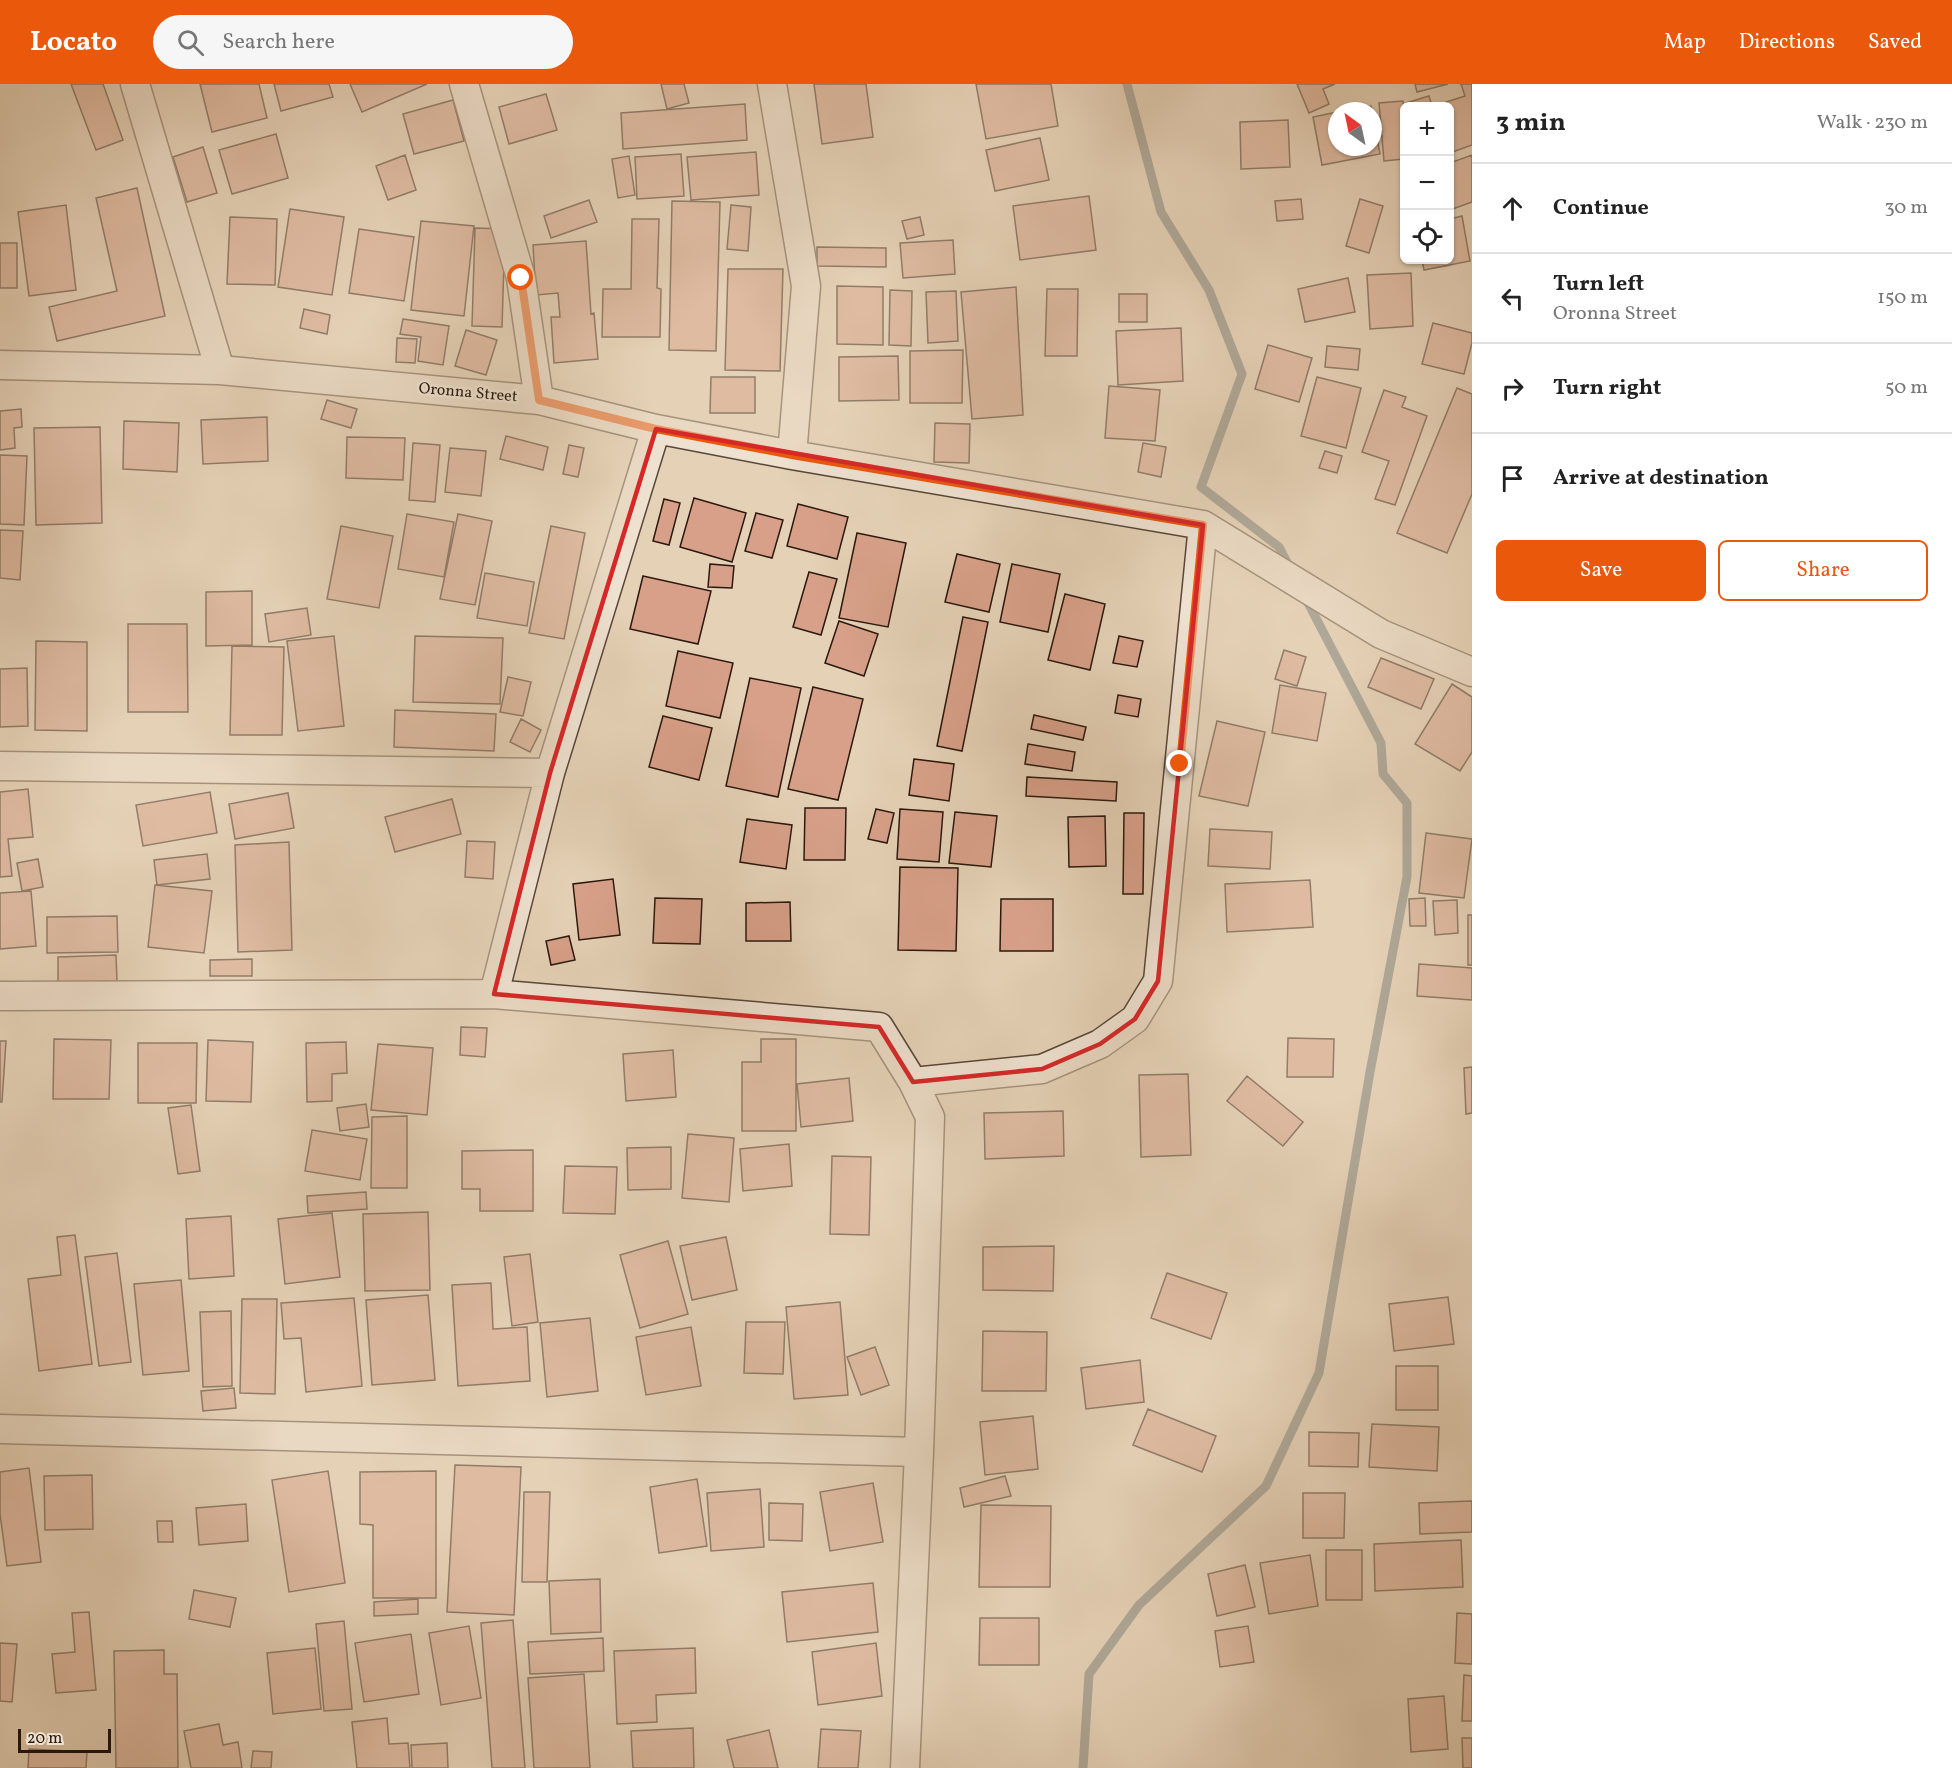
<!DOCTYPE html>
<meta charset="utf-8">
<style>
body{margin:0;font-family:Vollkorn,serif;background:#f6f6f6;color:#222}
.controls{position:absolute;right:18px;top:18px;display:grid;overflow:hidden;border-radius:9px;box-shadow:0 2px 4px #0004}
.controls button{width:54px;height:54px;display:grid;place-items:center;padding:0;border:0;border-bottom:2px solid #e0e0e0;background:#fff;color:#222;font:30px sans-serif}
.compass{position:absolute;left:1328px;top:18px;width:54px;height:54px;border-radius:50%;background:#fff;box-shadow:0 2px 4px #0004;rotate:327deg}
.scale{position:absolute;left:18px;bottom:15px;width:93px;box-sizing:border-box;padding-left:6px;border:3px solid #2a180e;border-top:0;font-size:16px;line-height:21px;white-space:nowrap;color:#2a180e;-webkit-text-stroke:4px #eee1d0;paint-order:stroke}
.stop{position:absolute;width:18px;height:18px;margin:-14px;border:4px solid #ea580c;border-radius:50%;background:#fff}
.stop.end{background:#ea580c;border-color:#fff;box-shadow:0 2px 6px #0008}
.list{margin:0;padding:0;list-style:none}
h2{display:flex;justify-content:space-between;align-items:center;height:78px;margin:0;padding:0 24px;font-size:26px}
h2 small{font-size:20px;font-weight:400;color:#767676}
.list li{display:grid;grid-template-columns:39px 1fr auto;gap:18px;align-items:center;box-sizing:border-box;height:90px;padding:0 24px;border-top:2px solid #e0e0e0}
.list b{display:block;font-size:22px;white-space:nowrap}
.list p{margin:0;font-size:20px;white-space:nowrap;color:#767676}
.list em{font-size:20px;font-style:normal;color:#767676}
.actions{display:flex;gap:12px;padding:18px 24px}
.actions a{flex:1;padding:14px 0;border:2px solid #ea580c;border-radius:9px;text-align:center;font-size:21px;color:#ea580c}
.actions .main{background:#ea580c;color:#fff}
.icon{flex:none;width:33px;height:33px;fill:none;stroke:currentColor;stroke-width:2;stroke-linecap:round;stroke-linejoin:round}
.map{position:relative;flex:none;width:1472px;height:1684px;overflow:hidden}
header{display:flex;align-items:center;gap:36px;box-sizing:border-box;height:84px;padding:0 30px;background:#ea580c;color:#fff}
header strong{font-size:28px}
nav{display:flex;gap:33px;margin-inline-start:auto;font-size:21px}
.search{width:420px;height:54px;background:#f6f6f6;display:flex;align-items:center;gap:15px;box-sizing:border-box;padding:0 21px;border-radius:33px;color:#767676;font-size:22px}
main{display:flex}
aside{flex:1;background:#fff}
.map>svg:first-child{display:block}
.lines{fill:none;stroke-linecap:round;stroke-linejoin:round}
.stream{stroke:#6d7674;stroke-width:9}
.building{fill:#d8a089;stroke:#2a180e;stroke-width:1.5}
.street-casing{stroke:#594638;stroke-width:31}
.street{stroke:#eee1d0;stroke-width:28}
.route{stroke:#ea580c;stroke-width:8}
.marked{fill:none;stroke:#d62828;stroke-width:4.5;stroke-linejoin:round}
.labels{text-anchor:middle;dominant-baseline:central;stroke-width:5;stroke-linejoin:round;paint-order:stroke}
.street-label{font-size:16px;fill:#2a180e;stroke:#eee1d0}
</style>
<header>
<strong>Locato</strong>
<div class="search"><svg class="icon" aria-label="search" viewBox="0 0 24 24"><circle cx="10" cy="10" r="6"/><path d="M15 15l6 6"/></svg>Search here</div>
<nav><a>Map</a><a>Directions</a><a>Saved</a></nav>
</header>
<main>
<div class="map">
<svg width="1472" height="1684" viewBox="0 0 1472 1684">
<rect width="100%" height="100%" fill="#e5d1b6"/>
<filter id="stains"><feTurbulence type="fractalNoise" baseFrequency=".00333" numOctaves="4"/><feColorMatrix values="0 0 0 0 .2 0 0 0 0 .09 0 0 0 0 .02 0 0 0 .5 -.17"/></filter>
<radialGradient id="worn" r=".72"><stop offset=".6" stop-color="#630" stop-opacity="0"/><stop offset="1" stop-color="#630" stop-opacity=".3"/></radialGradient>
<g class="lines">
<path class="stream" d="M1127,0L1161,128L1209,206L1242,290L1201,403L1279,463L1290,484
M1083,1684L1089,1590L1139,1521L1266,1402L1319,1289L1370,988L1407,793V719L1383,690L1381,659L1306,515"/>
</g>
<path class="building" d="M71,0H103L123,56L96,66Z
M200,0H259L267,34L212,48Z
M274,0H329L333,13L281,27Z
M350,0H427L362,28Z
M661,0H684L689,19L667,25Z
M814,0H866L873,53L822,60Z
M976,0H1051L1058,42L986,55Z
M1297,0H1335L1323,5L1329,20L1309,29Z
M1415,0H1448L1417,8Z
M1461,0H1472V61L1450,69V22H1434L1465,12Z
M546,10L557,46L509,60L499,23Z
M1429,12L1432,22H1407L1406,19Z
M453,16L464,57L414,70L403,30Z
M1403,17L1404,75L1384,77L1379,19Z
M745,20L747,56L623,65L621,29Z
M1371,22L1372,27H1344Z
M1337,28V63H1373V33L1380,70L1322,81L1313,33Z
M1288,36L1290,83L1241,85L1240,38Z
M276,50L288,94L232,110L219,66Z
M1040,54L1049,96L995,107L986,66Z
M203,63L217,109L187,118L173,73Z
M756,68L759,111L691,116L687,73Z
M681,70L684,112L637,115L635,73Z
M405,71L416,106L388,116L376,82Z
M1472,71V118L1450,126V79Z
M629,72L635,111L618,114L612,75Z
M137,104L165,232L57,257L49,223L117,207L96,114Z
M1089,112L1096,166L1020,176L1013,122Z
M1301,115L1303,135L1277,137L1275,117Z
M1360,115L1383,122L1369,169L1346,162Z
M589,116L597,138L551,154L544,132Z
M672,117L720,118L716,267L669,266Z
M66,121L76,206L29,212L18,128Z
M731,121L751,123L748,167L727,165Z
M290,125L344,133L332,211L278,203Z
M1462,132L1470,177L1424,186L1422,176H1450V135Z
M230,133L277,135L275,201L227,200Z
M920,133L924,151L907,155L902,137Z
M632,135H659L657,204L661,205L660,253H602L603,205H631Z
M421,137L474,142L464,232L411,226Z
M475,144L505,145L502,243L472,242Z
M359,145L414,153L404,217L349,209Z
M953,156L955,190L903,194L900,159Z
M586,157L591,230L594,229L598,275L554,279L551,233H560L558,209L536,211L533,161Z
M0,159H17V204H0Z
M817,163L886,164V183L817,182Z
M728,185H783L780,287L725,286Z
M1411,189L1413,242L1370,245L1367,191Z
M1348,194L1355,228L1305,238L1298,205Z
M837,202L883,203V261L837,260Z
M1016,203L1023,331L972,335L961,208Z
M1047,205H1078L1077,272H1045Z
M890,206L912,207L911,262L889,261Z
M956,207L958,257L928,259L926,208Z
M1119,210H1147V238H1119Z
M304,225L330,231L327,250L300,244Z
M403,235L449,242L443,281L418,277L421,253L400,250Z
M1433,239L1472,249V259L1464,290L1422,280Z
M1181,244L1183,297L1118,301L1116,247Z
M466,246L497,256L486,291L455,282Z
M397,254L417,255L415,279L396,278Z
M1268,261L1312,274L1299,318L1255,305Z
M1327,262L1360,265L1358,286L1325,283Z
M963,266L962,319H910V267Z
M898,272L899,316L839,317V273Z
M711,293H755V329H710Z
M1317,293L1361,304L1346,364L1301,352Z
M1109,302L1160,306L1155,357L1105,354Z
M1457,304L1472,310V410L1447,469L1397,449Z
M1384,306L1406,313L1402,323L1427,332L1395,421L1375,415L1389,377L1362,368Z
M327,316L357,325L351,344L321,335Z
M21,325L22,343L14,344L15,364L0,366V327Z
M267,333L268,377L203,380L201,336Z
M124,337L179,339L177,388L123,385Z
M935,339L970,340L969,379L934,378Z
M100,343L102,439L36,441L34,344Z
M506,352L548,363L543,386L500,375Z
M347,353L405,354L403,396L346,394Z
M413,359L440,361L435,418L409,416Z
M1143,359L1166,363L1161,393L1138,388Z
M569,361L584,364L578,393L563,390Z
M450,364L486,367L481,412L445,408Z
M1325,367L1342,372L1337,389L1319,384Z
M0,371L27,372L24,441L0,440Z
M694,414L746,429L732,478L680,463Z
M664,415L680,419L669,461L653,457Z
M798,420L848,433L837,475L787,462Z
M756,429L783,436L772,474L745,467Z
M407,430L454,438L444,493L398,485Z
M458,430L492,437L475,521L440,515Z
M341,442L393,452L379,524L327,515Z
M551,442L585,449L564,555L529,549Z
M0,446L23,447L20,496L0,494Z
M857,449L906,459L888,543L839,534Z
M957,470L1000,480L989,528L945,518Z
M710,480L734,482L732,504L708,503Z
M1012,480L1060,490L1048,548L1000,538Z
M809,488L837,495L821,551L793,543Z
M485,489L534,498L527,542L477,534Z
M643,492L711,507L698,560L630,545Z
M252,507V561L206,562V508Z
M1065,510L1105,520L1090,586L1048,576Z
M307,524L311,551L269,558L265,530Z
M963,533L988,538L962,667L937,662Z
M839,537L878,550L864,592L825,579Z
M128,540H187L188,628H128Z
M334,552L344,642L298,647L287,557Z
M415,552L503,554L500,620L413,618Z
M1119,552L1143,557L1137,583L1113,579Z
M36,557L87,558V647L35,646Z
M232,562L284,563L282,651H230Z
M1284,566L1306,573L1297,602L1275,595Z
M678,567L733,579L720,634L666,622Z
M1381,574L1434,595L1421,625L1368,603Z
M27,584L28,642L0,643V585Z
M508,593L531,598L523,632L500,628Z
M750,594L801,604L778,713L726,702Z
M1452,600L1472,613V668L1460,687L1415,660Z
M1280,601L1326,609L1317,657L1272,649Z
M813,603L863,615L838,716L788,705Z
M1118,611L1141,615L1138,633L1115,629Z
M395,626L496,630L494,667L394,663Z
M1034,631L1086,643L1083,656L1031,645Z
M663,632L712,644L699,696L649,683Z
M521,635L541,646L530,668L510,658Z
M1217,637L1265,648L1248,722L1199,712Z
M1028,660L1075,668L1072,687L1025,680Z
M914,675L954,680L949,717L909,711Z
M1027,693L1117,698L1116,717L1026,712Z
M28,705L33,753L8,755L12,792L0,793V708Z
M210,708L217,749L143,762L136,721Z
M288,709L294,744L235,755L229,720Z
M452,715L461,750L395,768L385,733Z
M805,724H846L845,776H804Z
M876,725L894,729L887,759L868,755Z
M900,725L943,728L939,778L897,775Z
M955,728L997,732L991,783L949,779Z
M1124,729H1144L1143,810H1123Z
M1105,732L1106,782L1069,783L1068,733Z
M747,735L792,741L786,785L740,778Z
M1210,745L1272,748L1270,785L1208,782Z
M1426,749L1472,755L1464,814L1419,809Z
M467,757L495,758L493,795L465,793Z
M289,758L292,866L238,868L235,761Z
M207,770L210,795L157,801L154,776Z
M38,775L43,803L22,807L17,779Z
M900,783L958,784L956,867L898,866Z
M613,795L620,851L579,856L573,800Z
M1310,796L1313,843L1227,848L1225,800Z
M155,801L212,807L204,869L148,863Z
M31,807L36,862L0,865V809Z
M655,814L702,815L700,860L653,859Z
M1425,814L1426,842H1410L1409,815Z
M1001,815H1053V867H1000Z
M1457,816L1458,849L1435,851L1433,817Z
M790,818L791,857H746V819Z
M1468,831H1472V881H1468Z
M117,832L118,868L47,869V833Z
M569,852L575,876L551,881L546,857Z
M116,871L117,897L58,899V873Z
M252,875V892H210V876Z
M1419,880L1472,884V916L1417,912Z
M461,943L487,944L485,973L460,971Z
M1288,954L1334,955L1333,993H1287Z
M54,955L111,956L109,1015H53Z
M761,955H796V1047H742V978H761Z
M208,956L253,958L251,1018L206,1017Z
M0,957H6L2,1018H0Z
M346,958L347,989L332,990V1017L307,1018L306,959Z
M138,959H197L196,1019H138Z
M378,960L433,964L427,1031L371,1026Z
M673,966L676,1013L626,1017L623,970Z
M1472,983V1029L1466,1030L1464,984Z
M1188,990L1191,1071L1141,1073L1139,991Z
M1247,992L1303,1038L1283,1062L1227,1017Z
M849,994L853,1037L801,1043L797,1000Z
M366,1020L369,1043L340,1047L337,1024Z
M191,1021L200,1087L178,1090L168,1024Z
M1063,1027L1064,1072L985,1075L984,1029Z
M407,1032V1104H371L372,1033Z
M312,1046L367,1055L360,1096L305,1087Z
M688,1050L734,1054L729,1118L682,1114Z
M789,1060L792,1102L743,1107L740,1065Z
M671,1063V1105L628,1106L627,1064Z
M533,1066V1127H480V1105H462V1067Z
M832,1072L871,1073L869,1151L830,1150Z
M565,1082L617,1083L615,1130L563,1129Z
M366,1108L367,1125L308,1129L307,1112Z
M428,1128L430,1206L365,1207L363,1130Z
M332,1129L340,1193L285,1200L278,1135Z
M231,1132L234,1192L189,1195L186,1135Z
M75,1151L92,1280L39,1287L28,1195L61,1191L57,1153Z
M726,1153L737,1206L692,1216L680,1162Z
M668,1157L688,1230L640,1244L620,1171Z
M1054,1162L1053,1207L983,1206V1163Z
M117,1169L131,1278L99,1282L85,1173Z
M530,1170L538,1238L512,1242L504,1173Z
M1167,1189L1227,1209L1211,1255L1151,1234Z
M181,1196L189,1287L143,1291L134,1200Z
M491,1199L493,1245L527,1243L530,1297L458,1302L452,1201Z
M428,1211L435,1296L372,1301L366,1216Z
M1448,1213L1454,1260L1394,1267L1389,1220Z
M354,1214L362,1302L306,1308L301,1254L284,1255L281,1219Z
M242,1215H277L275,1310L240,1309Z
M840,1218L848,1311L794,1315L786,1223Z
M231,1227L232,1302L203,1303L200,1228Z
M590,1234L598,1307L547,1313L540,1239Z
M746,1238H785L783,1290L744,1289Z
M691,1243L701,1302L646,1311L636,1253Z
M983,1247L1047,1248L1046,1307H982Z
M875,1263L889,1301L861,1311L847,1273Z
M1140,1276L1144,1318L1086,1325L1081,1284Z
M1396,1282H1438V1326H1396Z
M234,1304L236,1324L203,1327L201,1307Z
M1148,1325L1216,1352L1202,1388L1133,1361Z
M1033,1332L1038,1385L985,1391L980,1338Z
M1372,1340L1439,1343L1437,1387L1369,1383Z
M1309,1348L1359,1349L1358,1383L1309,1382Z
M455,1381L521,1383L514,1531L447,1528Z
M29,1384L41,1478L7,1482L0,1430V1388Z
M328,1387L345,1499L289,1508L272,1396Z
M436,1387V1514H373V1441L360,1440V1388Z
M92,1391L93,1445L45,1446L44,1392Z
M1005,1392L1011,1412L964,1423L960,1404Z
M697,1395L707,1462L659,1469L650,1403Z
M873,1399L883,1458L830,1467L820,1408Z
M760,1405L764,1463L711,1467L707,1409Z
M524,1408H550L547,1498H522Z
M1303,1409H1345L1344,1454H1303Z
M1472,1417V1448L1420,1450L1419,1419Z
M769,1419L803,1420L802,1457L769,1456Z
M246,1420L248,1457L199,1461L196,1424Z
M981,1421L1051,1422L1050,1503H979Z
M157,1437H172L173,1458H158Z
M1461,1456L1463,1503L1375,1507L1374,1460Z
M1326,1466H1362V1516H1326Z
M1310,1471L1318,1522L1269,1530L1260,1479Z
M1245,1481L1255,1523L1217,1532L1208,1490Z
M600,1495L601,1548L551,1550L549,1497Z
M873,1499L878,1548L787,1558L782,1508Z
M194,1506L236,1514L230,1543L189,1535Z
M418,1515V1530L374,1532V1518Z
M89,1528L96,1606L56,1609L52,1570L75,1568L72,1529Z
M1457,1529L1472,1530V1580L1455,1579Z
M980,1534H1039V1581H979Z
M513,1536L525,1684H492L481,1539Z
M344,1537L352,1625L324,1627L316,1540Z
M469,1542L481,1614L441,1621L429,1549Z
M1248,1542L1254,1578L1220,1583L1215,1547Z
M411,1550L419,1610L364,1618L355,1559Z
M603,1554L604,1587L530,1590L528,1558Z
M0,1559L17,1560L12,1618L0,1617Z
M876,1559L882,1612L818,1621L812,1568Z
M315,1564L321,1625L273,1630L267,1569Z
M695,1564L696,1609L656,1611L657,1638L617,1640L614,1567Z
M164,1566V1590H177L178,1684H116L114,1567Z
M584,1590L590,1684H534L528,1594Z
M1464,1591L1472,1592V1637H1462Z
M1444,1612L1448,1665L1411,1668L1408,1615Z
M387,1634L389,1660L408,1659L410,1684H357L352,1638Z
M219,1640L223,1661L238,1658L242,1684H191L184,1647Z
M693,1644L694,1684H633L631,1647Z
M821,1645L861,1647L858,1684H818Z
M769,1646L778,1684H734L727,1656Z
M1462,1654H1472V1684H1463Z
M447,1659L448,1684H412L411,1661Z
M29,1665L87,1668L86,1684H28Z
M253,1667L272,1668L271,1684H251Z"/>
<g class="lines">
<defs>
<path id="street" d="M135,0L220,286
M464,0L521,194L539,316
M772,0L806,202L792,371
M0,281L220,286L539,316L656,345L792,371L1203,441L1381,550L1472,588
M0,682L550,689
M494,910L550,689L656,345
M0,912L494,910L879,943L913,998L930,1033L919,1368L905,1684
M913,998L1042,985L1100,960L1135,935L1158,897L1203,441
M0,1345L919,1368"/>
</defs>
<use href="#street" class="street-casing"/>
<use href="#street" class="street"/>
</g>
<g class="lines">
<path class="route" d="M521,194L539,316L656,345L792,371L1203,441L1180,680"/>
</g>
<path d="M0 0H1472V1684H0ZM656,345L1203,441L1158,897L1135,935L1100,960L1042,985L913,998L879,943L494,910L550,689Z" fill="#e5d1b6" fill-opacity=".55" fill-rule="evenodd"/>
<path class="marked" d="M656,345L1203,441L1158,897L1135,935L1100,960L1042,985L913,998L879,943L494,910L550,689Z"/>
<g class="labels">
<g class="street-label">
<text transform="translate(468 309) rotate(5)">Oronna Street</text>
</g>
</g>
<rect width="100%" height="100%" filter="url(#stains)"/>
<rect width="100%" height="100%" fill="url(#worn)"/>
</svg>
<div class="controls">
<button>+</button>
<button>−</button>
<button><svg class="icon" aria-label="locate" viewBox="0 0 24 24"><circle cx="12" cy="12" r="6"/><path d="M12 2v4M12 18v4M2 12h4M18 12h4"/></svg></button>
</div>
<svg class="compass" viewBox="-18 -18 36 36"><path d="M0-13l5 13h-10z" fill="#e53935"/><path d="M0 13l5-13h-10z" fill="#767676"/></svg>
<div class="scale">20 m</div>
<div class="stop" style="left:521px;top:194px"></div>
<div class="stop end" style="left:1180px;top:680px"></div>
</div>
<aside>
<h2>3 min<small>Walk · 230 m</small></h2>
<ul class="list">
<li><svg class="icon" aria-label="ahead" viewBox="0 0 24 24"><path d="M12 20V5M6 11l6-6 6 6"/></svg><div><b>Continue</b></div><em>30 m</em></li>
<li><svg class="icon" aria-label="left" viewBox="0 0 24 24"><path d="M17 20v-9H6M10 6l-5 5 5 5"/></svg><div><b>Turn left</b><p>Oronna Street</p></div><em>150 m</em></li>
<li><svg class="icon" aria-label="right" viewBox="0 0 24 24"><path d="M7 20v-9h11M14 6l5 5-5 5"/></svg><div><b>Turn right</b></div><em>50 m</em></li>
<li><svg class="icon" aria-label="arrive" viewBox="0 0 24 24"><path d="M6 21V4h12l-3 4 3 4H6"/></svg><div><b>Arrive at destination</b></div></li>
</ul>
<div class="actions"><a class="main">Save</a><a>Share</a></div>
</aside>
</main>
